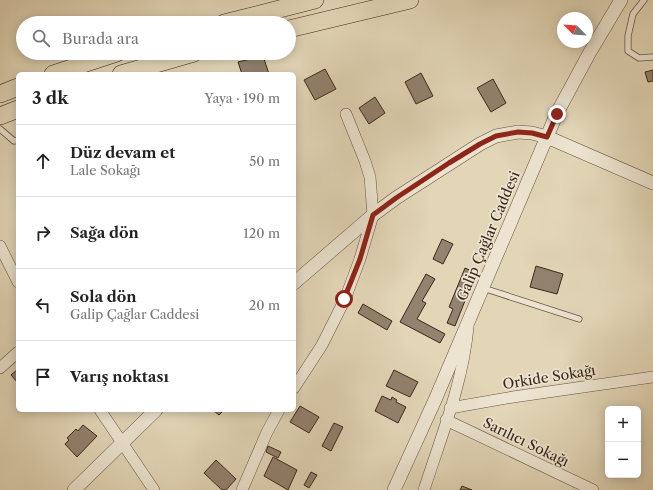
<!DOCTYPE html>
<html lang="tr">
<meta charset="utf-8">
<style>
body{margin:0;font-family:"Libre Caslon Text",serif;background:#f2f2f2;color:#222}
.controls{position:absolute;right:12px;bottom:12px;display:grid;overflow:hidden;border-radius:6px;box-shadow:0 2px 10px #0003}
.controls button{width:36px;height:36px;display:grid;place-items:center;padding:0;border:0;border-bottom:1px solid #e0e0e0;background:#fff;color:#222;font:20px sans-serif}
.compass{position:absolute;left:557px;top:12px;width:36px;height:36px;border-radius:50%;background:#fff;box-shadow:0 2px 10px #0003;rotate:295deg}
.stop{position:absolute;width:12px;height:12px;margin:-9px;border:3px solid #8f2418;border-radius:50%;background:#fff}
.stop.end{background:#8f2418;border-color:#fff;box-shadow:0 1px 4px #0008}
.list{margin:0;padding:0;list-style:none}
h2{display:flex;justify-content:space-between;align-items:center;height:52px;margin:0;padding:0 16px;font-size:17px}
h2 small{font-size:13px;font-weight:400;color:#767676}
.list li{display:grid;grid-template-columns:26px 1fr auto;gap:12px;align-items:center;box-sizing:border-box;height:72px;padding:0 16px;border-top:1px solid #e0e0e0}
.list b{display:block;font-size:15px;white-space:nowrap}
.list p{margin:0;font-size:13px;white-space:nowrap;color:#767676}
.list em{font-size:13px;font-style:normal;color:#767676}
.icon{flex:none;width:22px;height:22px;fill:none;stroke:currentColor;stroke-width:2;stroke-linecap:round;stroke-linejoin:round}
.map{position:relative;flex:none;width:653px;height:490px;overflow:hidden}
.search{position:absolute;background:#fff;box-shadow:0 2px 10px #0003;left:16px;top:16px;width:280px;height:44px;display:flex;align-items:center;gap:10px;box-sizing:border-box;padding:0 14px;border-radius:22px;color:#767676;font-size:15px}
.panel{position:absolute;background:#fff;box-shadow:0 2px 10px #0003;left:16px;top:72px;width:280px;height:340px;border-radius:6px}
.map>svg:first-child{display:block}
.building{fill:#92826e;stroke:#3c271e}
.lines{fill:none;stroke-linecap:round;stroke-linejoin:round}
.service-casing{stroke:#665344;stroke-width:7}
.minor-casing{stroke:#665344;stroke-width:12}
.tertiary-casing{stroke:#665344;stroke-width:14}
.primary-casing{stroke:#3c271e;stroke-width:18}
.service{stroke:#ece4d0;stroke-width:5.5}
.minor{stroke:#ece4d0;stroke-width:11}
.tertiary{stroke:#ece4d0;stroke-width:13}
.primary{stroke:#e2d6b7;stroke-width:17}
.route{stroke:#8f2418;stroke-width:5}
.labels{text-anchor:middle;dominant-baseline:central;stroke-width:3.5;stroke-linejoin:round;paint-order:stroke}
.street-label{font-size:14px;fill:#3c271e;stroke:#ece4d0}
</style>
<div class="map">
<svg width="653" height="490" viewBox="0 0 653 490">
<rect width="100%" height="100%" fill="#e2d6b7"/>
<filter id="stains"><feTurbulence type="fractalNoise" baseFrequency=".005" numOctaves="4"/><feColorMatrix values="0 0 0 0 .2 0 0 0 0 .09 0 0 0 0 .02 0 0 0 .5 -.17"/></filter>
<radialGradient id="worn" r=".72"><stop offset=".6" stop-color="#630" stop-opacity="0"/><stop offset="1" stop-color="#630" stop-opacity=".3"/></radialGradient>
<path class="building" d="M263,56L269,74H242L238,62Z
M325,69L336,89L315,100L304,80Z
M653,70V81L648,82L645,72Z
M421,73L433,96L416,104L405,82Z
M493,79L506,103L491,112L477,88Z
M375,97L385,113L369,124L359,108Z
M442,239L453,244L443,264L433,259Z
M536,266L563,274L557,294L530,287Z
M465,268L476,273L455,326L447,323L453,309L449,307Z
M426,274L435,279L422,301L426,303L417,319L445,334L440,343L400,322Z
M363,304L392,321L387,330L358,313Z
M18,369V383L11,375Z
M394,370L418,382L410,397L386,386Z
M382,396L391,400L392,397L397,400L396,402L406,407L398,423L375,411Z
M300,406L319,417L309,433L290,422Z
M213,410H224L219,415Z
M334,423L343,427L331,451L322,446Z
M83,425L97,436L77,457L65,444L69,440L67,438L76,429L78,431Z
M268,446L281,452L278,458L266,452Z
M273,457L297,470L288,490L264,476Z
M216,460L236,479L226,490H222L204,473Z
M311,472L317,475L309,488L304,485Z
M462,486L472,490H460Z"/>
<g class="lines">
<defs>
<path id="service" d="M644,0L633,14L628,36V51L639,58L653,57
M0,129L14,141L18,140
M483,288L579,319"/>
<path id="minor" d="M0,246L18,282
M0,368L18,352
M294,388L322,345L345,299L360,259L373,215L370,177L365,161L346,114
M450,408L513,397L653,377
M100,410L154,490
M446,420L593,490
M242,490L267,432L279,410
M424,490C441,437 463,383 468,327"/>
<path id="tertiary" d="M294,283L373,215L396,198L480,144L496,136L518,132L532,133L547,137L653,183
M74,490L156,410
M394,490L435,400L557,113L590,52L621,0"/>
<path id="primary" d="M224,23L315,0
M289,29L410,0
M53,74L117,53
M121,74L194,53
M0,94L18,87
M0,116L18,109"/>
</defs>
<use href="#service" class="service-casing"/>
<use href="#minor" class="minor-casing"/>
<use href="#tertiary" class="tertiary-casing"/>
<use href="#primary" class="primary-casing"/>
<use href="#service" class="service"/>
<use href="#minor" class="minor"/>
<use href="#tertiary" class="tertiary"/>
<use href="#primary" class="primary"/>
</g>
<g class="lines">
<path class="route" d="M344,299L360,259L373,215L396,198L449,163L480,144L496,136L518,132L532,133L547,137L557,114"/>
</g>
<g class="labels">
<g class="street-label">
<text transform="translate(488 236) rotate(-67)">Galip Çağlar Caddesi</text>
<text transform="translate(549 377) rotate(-9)">Orkide Sokağı</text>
<text transform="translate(526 442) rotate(26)">Sarılıcı Sokağı</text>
</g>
</g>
<rect width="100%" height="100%" filter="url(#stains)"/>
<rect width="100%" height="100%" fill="url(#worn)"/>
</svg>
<div class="controls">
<button>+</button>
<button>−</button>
</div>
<svg class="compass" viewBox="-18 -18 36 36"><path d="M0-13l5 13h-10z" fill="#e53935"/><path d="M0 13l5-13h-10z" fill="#767676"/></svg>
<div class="stop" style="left:344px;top:299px"></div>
<div class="stop end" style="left:557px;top:114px"></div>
<div class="search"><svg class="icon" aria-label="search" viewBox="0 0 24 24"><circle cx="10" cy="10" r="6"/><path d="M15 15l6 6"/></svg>Burada ara</div>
<section class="panel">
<h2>3 dk<small>Yaya · 190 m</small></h2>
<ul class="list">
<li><svg class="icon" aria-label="ahead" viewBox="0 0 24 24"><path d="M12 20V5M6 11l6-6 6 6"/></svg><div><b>Düz devam et</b><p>Lale Sokağı</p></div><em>50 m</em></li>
<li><svg class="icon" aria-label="right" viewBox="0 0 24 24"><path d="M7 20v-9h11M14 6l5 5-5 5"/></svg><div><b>Sağa dön</b></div><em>120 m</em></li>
<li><svg class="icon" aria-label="left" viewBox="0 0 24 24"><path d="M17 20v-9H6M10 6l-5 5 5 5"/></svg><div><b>Sola dön</b><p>Galip Çağlar Caddesi</p></div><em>20 m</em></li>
<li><svg class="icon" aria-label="arrive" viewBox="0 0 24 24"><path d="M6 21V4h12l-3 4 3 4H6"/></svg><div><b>Varış noktası</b></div></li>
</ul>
</section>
</div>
